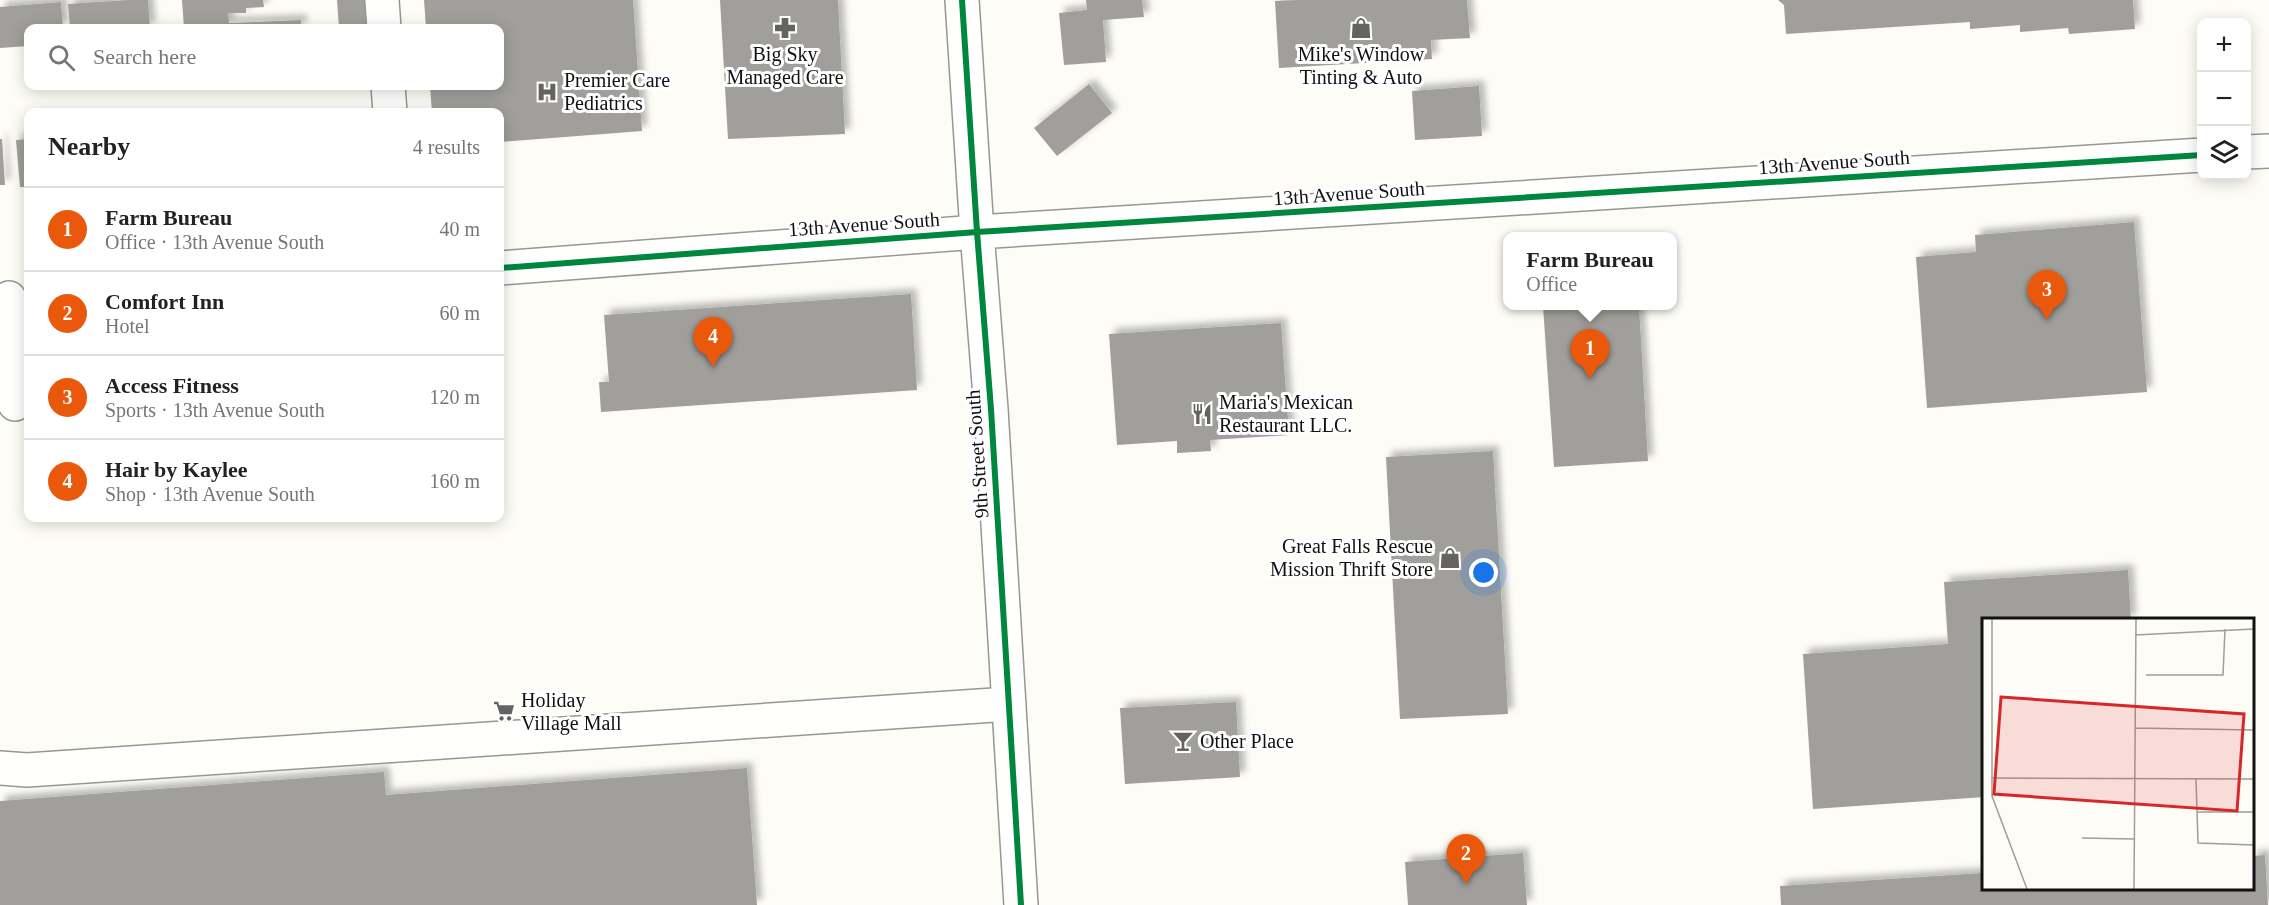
<!DOCTYPE html>
<meta charset="utf-8">
<style>
body{margin:0;font-family:Georgia,serif;background:#f6f6f6;color:#222}
.controls{position:absolute;right:18px;top:18px;display:grid;overflow:hidden;border-radius:12px;box-shadow:0 3px 15px #0003}
.controls button{width:54px;height:54px;display:grid;place-items:center;padding:0;border:0;border-bottom:2px solid #e0e0e0;background:#fff;color:#222;font:30px sans-serif}
.you{position:absolute;left:1484px;top:573px;width:21px;height:21px;margin:-15px;border:4px solid #fff;border-radius:50%;background:#1a73e8;box-shadow:0 0 0 9px #1a73e833}
.badge{display:grid;place-items:center;width:39px;height:39px;border-radius:50%;background:#ea580c;color:#fff;font-size:20px;font-weight:700}
.pin{position:absolute;translate:-50% -50px;filter:drop-shadow(0 2px 3px #0008)}
.pin::after{content:'';position:absolute;top:32px;width:21px;height:18px;background:inherit;clip-path:polygon(0 0,100% 0,50% 100%)}
.popup{position:absolute;left:1503px;top:232px;width:174px;height:78px;box-sizing:border-box;display:grid;place-content:center;border-radius:12px;background:#fff;filter:drop-shadow(0 2px 4px #0005);font-size:20px;white-space:nowrap;color:#767676}
.popup b{font-size:22px;color:#222}
.popup::after{content:'';position:absolute;left:50%;top:100%;margin-left:-12px;border:12px solid transparent;border-top-color:#fff}
.list{margin:0;padding:0;list-style:none}
h2{display:flex;justify-content:space-between;align-items:center;height:78px;margin:0;padding:0 24px;font-size:26px}
h2 small{font-size:20px;font-weight:400;color:#767676}
.list li{display:grid;grid-template-columns:39px 1fr auto;gap:18px;align-items:center;box-sizing:border-box;height:84px;padding:0 24px;border-top:2px solid #e0e0e0}
.list b{display:block;font-size:22px;white-space:nowrap}
.list p{margin:0;font-size:20px;white-space:nowrap;color:#767676}
.list em{font-size:20px;font-style:normal;color:#767676}
.icon{flex:none;width:33px;height:33px;fill:none;stroke:currentColor;stroke-width:2;stroke-linecap:round;stroke-linejoin:round}
.map{position:relative;flex:none;width:2269px;height:905px;overflow:hidden}
.search{position:absolute;background:#fff;box-shadow:0 3px 15px #0003;left:24px;top:24px;width:480px;height:66px;display:flex;align-items:center;gap:15px;box-sizing:border-box;padding:0 21px;border-radius:12px;color:#767676;font-size:22px}
.panel{position:absolute;background:#fff;box-shadow:0 3px 15px #0003;left:24px;top:108px;width:480px;height:414px;border-radius:12px}
.map>svg:first-child{display:block}
.building{fill:#a19f9c;filter:url(#shadow)}
.lines{fill:none;stroke-linecap:round;stroke-linejoin:round}
.minor-casing{stroke:#979795;stroke-width:36}
.minor{stroke:#fffffe;stroke-width:33}
.cycleway-casing{stroke:#fff;stroke-width:10}
.cycleway{stroke:#00873e;stroke-width:6}
.labels{text-anchor:middle;dominant-baseline:central;stroke-width:6;stroke-linejoin:round;paint-order:stroke}
.poi-label{font-size:20px;fill:#111;stroke:#fff;text-anchor:start}
.street-label{font-size:20px;fill:#111;stroke:#fff}
.inset-road{fill:none;stroke:#9f9e9b;stroke-width:1.5}
.view{fill:#d62828;fill-opacity:0.15;stroke:#d62828;stroke-width:3}
.inset-edge{fill:none;stroke:#111;stroke-width:3}
</style>
<div class="map">
<svg width="2269" height="905" viewBox="0 0 2269 905">
<defs>
<filter id="shadow"><feDropShadow dx="5.5" dy="-5.5" stdDeviation="3" flood-color="#0004"/></filter>
</defs>
<rect width="100%" height="100%" fill="#fdfcf7"/>
<path class="building" d="M128,0H148L150,28H70L68,4Z
M182,0H263L264,7L246,8V13H228L229,23L301,20V28H184Z
M337,0H379L381,28H339Z
M424,0H633L642,131L500,142V112H432L430,86H500V28H426Z
M720,0H838L845,134L728,139Z
M1086,0H1142L1144,17L1103,20L1106,62L1064,65L1059,13L1087,10Z
M1299,0H1467L1470,38L1431,40L1432,59L1279,68L1275,1Z
M1778,0H2133L2135,29L2069,34L2068,28L2020,32V25L1970,29V22L1786,34L1784,5Z
M61,2L63,28H28V46L0,48V7Z
M1089,84L1112,113L1057,156L1034,128Z
M1479,86L1482,136L1415,140L1412,91Z
M0,139H2L5,185H0Z
M28,139V187H20L16,140Z
M2134,222L2147,392L1927,408L1916,257L1976,252L1975,235Z
M911,294L917,390L601,412L599,382H609L604,315Z
M1543,306H1639L1648,461L1554,467Z
M1281,323L1289,435L1210,440L1211,451L1177,453V441L1117,445L1109,334Z
M1493,451L1508,714L1400,719L1386,457Z
M2128,570L2131,620H1984V797L1813,809L1803,654L1948,644L1944,582Z
M1236,702L1240,777L1125,784L1120,708Z
M747,768L757,905H0V801L384,772L386,795Z
M1523,853L1527,905H1408L1405,862Z
M2265,855L2268,905H1781L1780,886L1984,873V888H2252V856Z"/>
<g class="lines">
<defs>
<path id="minor" d="M382,0L384,28
M962,0L977,232L991,409L1021,905
M388,86L390,112
M2246,152L2269,151
M500,268L977,232L2202,155
M9,298L15,404
M0,768L27,770L1009,704"/>
</defs>
<use href="#minor" class="minor-casing"/>
<use href="#minor" class="minor"/>
<defs>
<path id="cycleway" d="M962,0L977,232L991,409L1021,905
M500,268L977,232L2202,155"/>
</defs>
<use href="#cycleway" class="cycleway-casing"/>
<use href="#cycleway" class="cycleway"/>
</g>
<defs>
<symbol id="pharmacy-bare" viewBox="-9 -9 18 18"><path d="M-2-6h4v4h4v4h-4v4h-4v-4h-4v-4h4Z" fill="#646362" stroke="#fff" stroke-width="2.5" paint-order="stroke"/></symbol>
<symbol id="shop-bare" viewBox="-9 -9 18 18"><path d="M-5-2.5h2.3a2.7 3.5 0 0 1 5.4 0H5L5.5 6h-11ZM-1.5-2.5h3a1.5 2.3 0 0 0-3 0Z" fill="#646362" stroke="#fff" stroke-width="2.5" paint-order="stroke"/></symbol>
<symbol id="hospital-bare" viewBox="-9 -9 18 18"><path d="M-5-5h3v3.5h4V-5h3V5h-3V1.5h-4V5h-3Z" fill="#646362" stroke="#fff" stroke-width="2.5" paint-order="stroke"/></symbol>
<symbol id="restaurant-bare" viewBox="-9 -9 18 18"><path d="M-5-6h1v4h1v-4h1v4h1v-4h1v5L-1.5 .5V6h-2V.5L-5-1ZM5-6V6H3V1.5H1.5Q1.5-4 5-6Z" fill="#646362" stroke="#fff" stroke-width="2.5" paint-order="stroke"/></symbol>
<symbol id="supermarket-bare" viewBox="-9 -9 18 18"><path d="M-6-5.5h2.5l.6 2H6L4.5 2H-2.5L-4.4-4H-6ZM-1.5 3.2a1.3 1.3 0 1 0 .1 0ZM3 3.2a1.3 1.3 0 1 0 .1 0Z" fill="#646362" stroke="#fff" stroke-width="2.5" paint-order="stroke"/></symbol>
<symbol id="bar-bare" viewBox="-9 -9 18 18"><path d="M-6-5H6L.8 .8V4.5H3.5V6h-7V4.5H-.8V.8Z" fill="#646362" stroke="#fff" stroke-width="2.5" paint-order="stroke"/></symbol>
</defs>
<g fill-rule="evenodd">
<use href="#pharmacy-bare" x="770" y="13" width="30" height="30"/>
<use href="#shop-bare" x="1346" y="13" width="30" height="30"/>
<use href="#hospital-bare" x="532" y="77" width="30" height="30"/>
<use href="#restaurant-bare" x="1187" y="399" width="30" height="30"/>
<use href="#shop-bare" x="1435" y="543" width="30" height="30"/>
<use href="#supermarket-bare" x="489" y="696" width="30" height="30"/>
<use href="#bar-bare" x="1168" y="726" width="30" height="30"/>
</g>
<g class="labels">
<g class="poi-label">
<text x="785" y="54" text-anchor="middle">Big Sky<tspan x="785" dy="23">Managed Care</tspan></text>
<text x="1361" y="54" text-anchor="middle">Mike's Window<tspan x="1361" dy="23">Tinting &amp; Auto</tspan></text>
<text x="564" y="80">Premier Care<tspan x="564" dy="23">Pediatrics</tspan></text>
<text x="1219" y="402">Maria's Mexican<tspan x="1219" dy="23">Restaurant LLC.</tspan></text>
<text x="1433" y="546" text-anchor="end">Great Falls Rescue<tspan x="1433" dy="23">Mission Thrift Store</tspan></text>
<text x="521" y="700">Holiday<tspan x="521" dy="23">Village Mall</tspan></text>
<text x="1200" y="741">Other Place</text>
</g>
<g class="street-label">
<text transform="translate(1834 162) rotate(-4)">13th Avenue South</text>
<text transform="translate(1349 193) rotate(-4)">13th Avenue South</text>
<text transform="translate(864 224) rotate(-4)">13th Avenue South</text>
<text transform="translate(977 454) rotate(-94)">9th Street South</text>
</g>
</g>
<g transform="translate(1982 618)">
<rect width="272" height="272" fill="#fdfcf7"/>
<path class="inset-road" d="M10,0V178L45,271M153,17L272,11M164,57H241L243,11M153,110L272,112M9,160L272,161M214,161L216,225L272,227M215,194H272M100,220L152,221M152,271L154,0"/>
<path class="view" d="M19,79L262,96L255,193L12,176Z"/>
<rect width="272" height="272" class="inset-edge"/>
</g>
</svg>
<div class="controls">
<button>+</button>
<button>−</button>
<button><svg class="icon" aria-label="layers" viewBox="0 0 24 24"><path d="M12 4l9 5-9 5-9-5zM3 14l9 5 9-5"/></svg></button>
</div>
<div class="you"></div>
<div class="pin badge" style="left:1590px;top:379px">1</div>
<div class="popup"><b>Farm Bureau</b>Office</div>
<div class="pin badge" style="left:1466px;top:884px">2</div>
<div class="pin badge" style="left:2047px;top:320px">3</div>
<div class="pin badge" style="left:713px;top:367px">4</div>
<div class="search"><svg class="icon" aria-label="search" viewBox="0 0 24 24"><circle cx="10" cy="10" r="6"/><path d="M15 15l6 6"/></svg>Search here</div>
<section class="panel">
<h2>Nearby<small>4 results</small></h2>
<ul class="list">
<li><span class="badge">1</span><div><b>Farm Bureau</b><p>Office · 13th Avenue South</p></div><em>40 m</em></li>
<li><span class="badge">2</span><div><b>Comfort Inn</b><p>Hotel</p></div><em>60 m</em></li>
<li><span class="badge">3</span><div><b>Access Fitness</b><p>Sports · 13th Avenue South</p></div><em>120 m</em></li>
<li><span class="badge">4</span><div><b>Hair by Kaylee</b><p>Shop · 13th Avenue South</p></div><em>160 m</em></li>
</ul>
</section>
</div>
